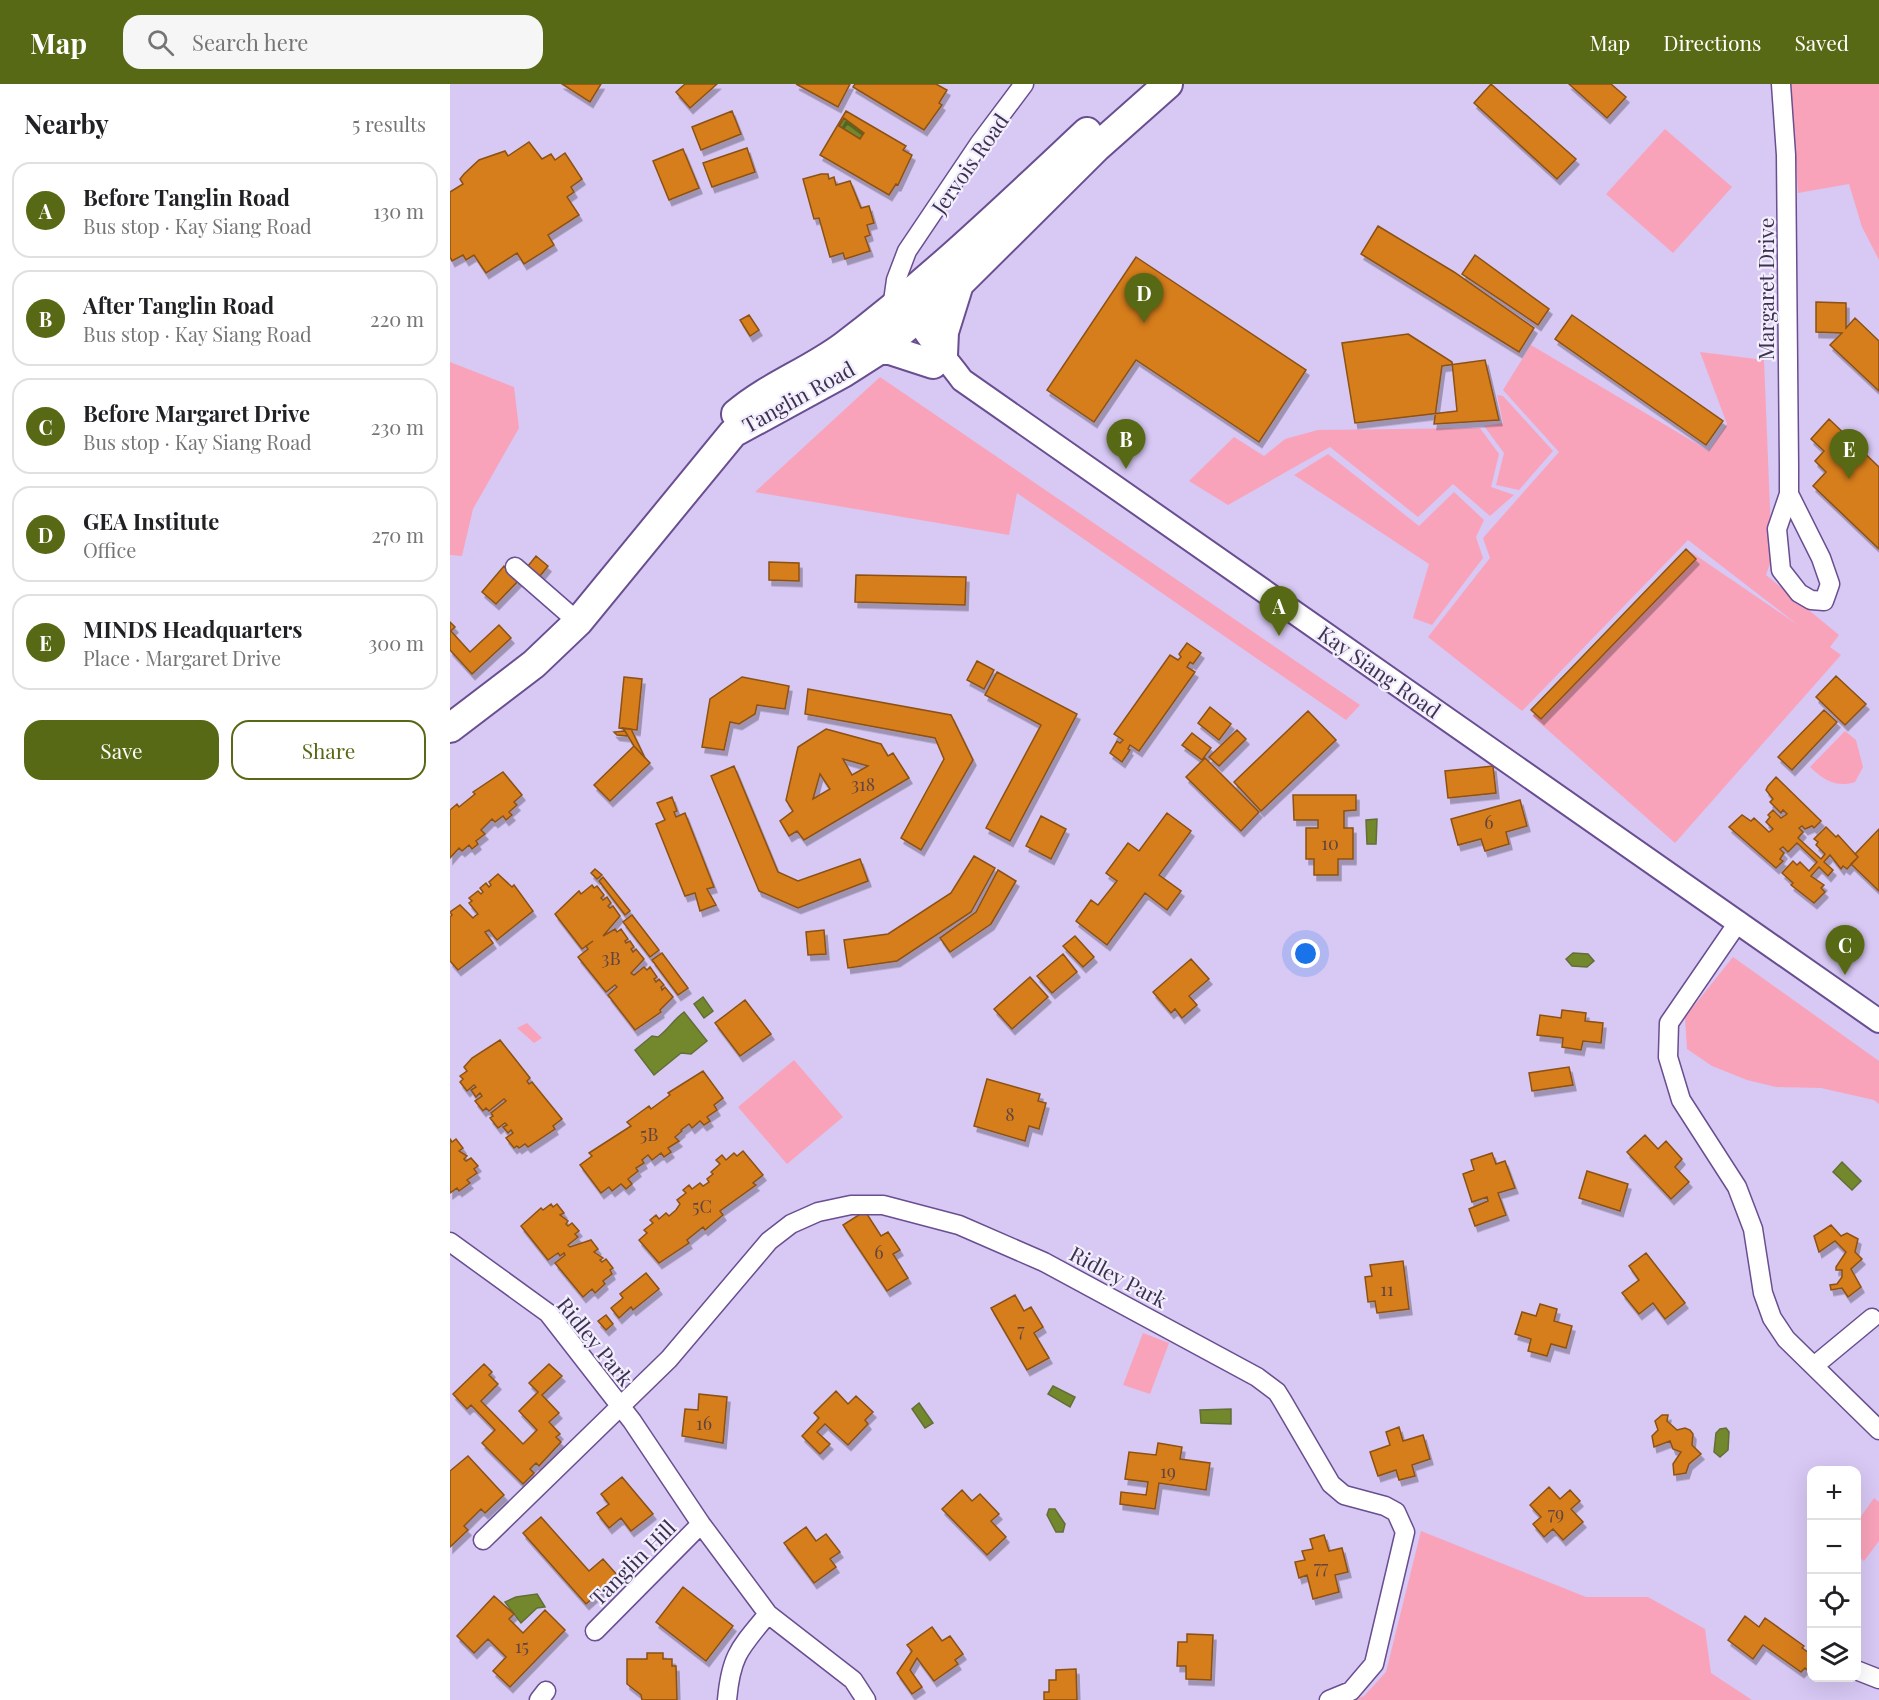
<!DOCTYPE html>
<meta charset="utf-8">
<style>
body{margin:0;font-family:"Playfair Display",serif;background:#f6f6f6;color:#202124}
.controls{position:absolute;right:18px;bottom:18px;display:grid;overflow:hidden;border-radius:12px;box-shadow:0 6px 24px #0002}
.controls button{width:54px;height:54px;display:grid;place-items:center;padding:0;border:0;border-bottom:2px solid #e0e0e0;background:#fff;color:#202124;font:30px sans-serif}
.you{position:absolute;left:856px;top:870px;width:21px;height:21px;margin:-15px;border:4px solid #fff;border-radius:50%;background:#1a73e8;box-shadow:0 0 0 9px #1a73e833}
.badge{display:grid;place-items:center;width:39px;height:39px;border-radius:50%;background:#586915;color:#fff;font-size:20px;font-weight:700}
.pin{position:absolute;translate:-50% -50px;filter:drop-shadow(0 2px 3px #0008)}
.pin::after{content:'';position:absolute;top:32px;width:21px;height:18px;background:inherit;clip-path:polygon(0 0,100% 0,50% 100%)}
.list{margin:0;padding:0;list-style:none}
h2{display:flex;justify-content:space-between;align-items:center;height:78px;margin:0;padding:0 24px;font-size:26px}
h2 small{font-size:20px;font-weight:400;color:#757577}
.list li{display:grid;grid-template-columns:39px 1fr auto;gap:18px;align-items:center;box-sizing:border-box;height:96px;margin:0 12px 12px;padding:0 12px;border:2px solid #e0e0e0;border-radius:18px}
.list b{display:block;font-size:22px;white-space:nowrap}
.list p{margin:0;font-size:20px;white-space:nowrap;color:#757577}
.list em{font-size:20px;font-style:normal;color:#757577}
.actions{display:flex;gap:12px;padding:18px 24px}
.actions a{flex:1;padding:14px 0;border:2px solid #586915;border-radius:18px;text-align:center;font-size:21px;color:#586915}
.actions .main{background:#586915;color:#fff}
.icon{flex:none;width:33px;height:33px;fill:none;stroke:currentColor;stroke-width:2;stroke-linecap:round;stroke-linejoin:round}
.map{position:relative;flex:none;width:1429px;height:1616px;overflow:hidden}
header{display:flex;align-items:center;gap:36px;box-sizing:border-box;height:84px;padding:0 30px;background:#586915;color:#fff}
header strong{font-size:28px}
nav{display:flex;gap:33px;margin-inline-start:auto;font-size:21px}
.search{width:420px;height:54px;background:#f6f6f6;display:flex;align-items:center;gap:15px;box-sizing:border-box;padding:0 21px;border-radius:18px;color:#757577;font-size:22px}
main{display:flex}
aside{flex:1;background:#fff}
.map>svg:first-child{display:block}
.green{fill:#f9a3bb}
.water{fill:#73882d;stroke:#626e37;stroke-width:1.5}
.building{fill:#d67d1b;stroke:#8b5113;stroke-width:1.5;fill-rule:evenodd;filter:url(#shadow)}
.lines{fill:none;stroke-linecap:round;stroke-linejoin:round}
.minor-casing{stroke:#694e90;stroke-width:21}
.tertiary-casing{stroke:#694e90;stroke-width:26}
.primary-casing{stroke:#694e90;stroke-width:32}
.minor{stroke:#fff;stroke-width:18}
.tertiary{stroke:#fff;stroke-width:22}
.primary{stroke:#fff;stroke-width:28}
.labels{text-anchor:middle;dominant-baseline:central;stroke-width:4.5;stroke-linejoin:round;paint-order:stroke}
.number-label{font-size:18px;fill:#624442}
.street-label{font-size:21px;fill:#3c314f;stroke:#f3eefe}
</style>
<header>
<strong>Map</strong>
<div class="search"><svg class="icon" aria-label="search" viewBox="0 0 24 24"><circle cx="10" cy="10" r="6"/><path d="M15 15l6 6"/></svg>Search here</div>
<nav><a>Map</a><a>Directions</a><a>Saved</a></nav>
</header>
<main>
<aside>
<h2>Nearby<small>5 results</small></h2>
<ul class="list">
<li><span class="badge">A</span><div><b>Before Tanglin Road</b><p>Bus stop · Kay Siang Road</p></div><em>130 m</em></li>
<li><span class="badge">B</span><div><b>After Tanglin Road</b><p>Bus stop · Kay Siang Road</p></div><em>220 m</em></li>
<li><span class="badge">C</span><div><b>Before Margaret Drive</b><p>Bus stop · Kay Siang Road</p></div><em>230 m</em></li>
<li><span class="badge">D</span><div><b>GEA Institute</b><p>Office</p></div><em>270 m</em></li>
<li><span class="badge">E</span><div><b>MINDS Headquarters</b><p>Place · Margaret Drive</p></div><em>300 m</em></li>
</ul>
<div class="actions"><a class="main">Save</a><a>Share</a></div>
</aside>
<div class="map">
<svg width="1429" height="1616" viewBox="0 0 1429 1616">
<defs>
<filter id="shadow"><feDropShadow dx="3" dy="5.5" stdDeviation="0" flood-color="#0004"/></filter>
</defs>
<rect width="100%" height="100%" fill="#d7c8f4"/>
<path class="green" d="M1341,0H1429V176L1412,143L1399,100L1348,109Z
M1215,45L1282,103L1223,169L1156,110Z
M1081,261L1259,367L1277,340L1250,268L1314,276L1322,474L1316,491L1389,551L1380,563L1391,571L1225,759L1082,632L1241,468L1348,541L1238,456L1072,627L978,553L1040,474L1033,454L1109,368L1053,306Z
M0,278L64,303L69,344L23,425L12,472L0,471Z
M430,293L910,621L896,636L567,409L559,451L305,408Z
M1047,311L1053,312L1103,367L1069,406L1046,401L1054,369L1034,342L1053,339Z
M1030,344L1049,370L1041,403L1064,411L1040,432L1003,400L968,433L880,363L778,421L739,397L784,353L814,372L835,355L868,346Z
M878,370L969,442L1004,408L1034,436L1026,453L1033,474L982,541L963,534L979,480L844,391Z
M1395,647L1406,656L1413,683L1405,698C1387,704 1373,696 1360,683Z
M1283,873L1429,977V1020L1424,1016L1371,1004L1326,1003L1297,996L1262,982L1237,965L1235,933Z
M77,939L92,954L84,959L67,944Z
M344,976L393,1033L337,1080L288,1023Z
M693,1249L719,1259L700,1310L673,1301Z
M1424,1414L1429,1418V1457L1414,1477L1407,1471V1438Z
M971,1447L1136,1513H1198L1255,1545L1261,1589L1302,1616H905L914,1612L936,1588Z"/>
<path class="water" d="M394,34L414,49L410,55L389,42Z
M927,735L926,760H917L916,736Z
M1123,869L1138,870L1144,877L1137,883L1122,882L1116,875Z
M253,913L263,927L254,934L244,920Z
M234,928L257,957L241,970L231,969L204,991L185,966L202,952L208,953C219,945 223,936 234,928Z
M1392,1078L1411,1097L1402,1106L1383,1088Z
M603,1302L625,1313L620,1323L598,1310Z
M469,1319L483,1339L475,1344L462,1325Z
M781,1325V1340L751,1339L750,1326Z
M1276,1344L1279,1348L1278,1366L1270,1373L1264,1368L1266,1349L1270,1345Z
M599,1425H605L615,1440L613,1448H606L597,1431Z
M87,1510L95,1523L87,1524L71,1539L55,1518L66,1513Z"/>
<path class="building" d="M112,0H151L140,18Z
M235,0H267L240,24L226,8Z
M346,0H400L388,23Z
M405,0H486L497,6L489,19L492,21L474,46L403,3Z
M1041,0L1126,75L1107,95L1024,19Z
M1119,0H1161L1176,13L1157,34Z
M282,27L291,50L251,66L242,43Z
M396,27L456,62L453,66L462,71L448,101L446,100L439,111L370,71ZM394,34L414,49L410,55L389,42Z
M79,58L92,75L101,70L105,76L115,69L132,95L121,103L124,108L117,113L129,131L98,151L104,161L74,180L67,169L36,189L24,171L16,176L13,171L2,177L0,173V108L13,100L10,95L14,90L29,76L55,67L58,72Z
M297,64L305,88L262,103L253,79Z
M233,65L249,104L219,116L203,77Z
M371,90H378L379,95L384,93L386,101L400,97L411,124L419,122L424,139L417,141L420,151L415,153L420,167L395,175L393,169L380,173L369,134L364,135L353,95Z
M928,142L1004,188L1084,244L1069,268L911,170Z
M1025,171L1099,225L1088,241L1012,190Z
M686,173L856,286L809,358L686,276L644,338L597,306Z
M1366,218L1396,219V244L1405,234L1429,257V307L1380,261L1392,249L1366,248Z
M299,231L309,246L300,252L290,236Z
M1122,231L1273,337L1256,361L1105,255Z
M958,250L1002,278L1007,327L905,339L892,259Z
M1035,276L1049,336L984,340L992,282Z
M1379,335L1429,383V465L1363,402L1376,388L1365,377L1374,367L1361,355Z
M1236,465L1246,475L1091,635L1081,626Z
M86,472L98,482L86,497L74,487Z
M319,478L349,479V497L319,496Z
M54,482L70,495L46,520L32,508Z
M406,491L516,493L515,521L405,518Z
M0,538L5,543L1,547L20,568L49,541L61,554L22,590L0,566Z
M737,559L751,569L743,580L740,578L737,583L745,588L689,667L680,661L678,665L680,666L672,678L660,669L667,657L670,659L673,656L664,650L720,571L728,576L731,573L729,570Z
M527,577L544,586L534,605L517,596Z
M547,588L627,630L560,757L536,744L591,641L535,611Z
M1386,592L1416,620L1395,641L1366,613Z
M174,593L192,595L187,646L169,644Z
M292,593L339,602L335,625L307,621L305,630L289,640L280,638L274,666L252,663L260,615Z
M358,605L501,631L523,676L471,766L451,754L494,675L485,654L355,630Z
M760,623L781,640L769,656L748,639Z
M1374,626L1387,638L1342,686L1328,673Z
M858,627L886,656L811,727L784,698Z
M173,644L181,645L195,674L184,662Z
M376,645L431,660L438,672L443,669L459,694L354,756L347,747L339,752L330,737L343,727L336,716L348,663ZM393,675L418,682L402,691ZM370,690L380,705L363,715Z
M787,646L796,655L769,682L759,673Z
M175,647L178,652L167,651L164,648Z
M742,649L761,664L752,676L732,661Z
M184,662L200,679L160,717L144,701Z
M755,674L809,728L791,747L736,693Z
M284,682L328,788L348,797L410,775L418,797L348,824L309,807L261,692Z
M1043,682L1046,709L998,714L995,687Z
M53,688L72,711L64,718L67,721L59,728L62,731L56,736L53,732L45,738L42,735L31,746L35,750L26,757L28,760L22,765L19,761L12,767L9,764L0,774V726L7,720L9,723L25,710L23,708Z
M1326,693L1371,737L1364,744L1362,742L1355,745L1352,742L1349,744L1353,748L1348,754L1371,775L1375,770L1366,761L1368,758L1364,755L1376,743L1386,753L1388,751L1408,773L1397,785L1393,782L1391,785L1380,771L1374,778L1383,786L1378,792L1369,783L1361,792L1374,801L1371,804L1375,808L1364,819L1341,801L1343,799L1332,789L1343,777L1347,781L1350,778L1359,787L1367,778L1347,759L1338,768L1333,763L1330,765L1334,769L1330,775L1333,777L1326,784L1279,743L1292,731L1301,737L1304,734L1319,748L1323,745L1316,738L1320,733L1318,731L1323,726L1331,734L1337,730L1333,726L1331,729L1320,718L1323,715L1316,706L1318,702Z
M843,711H906V726L894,727V744H903V775H888V791H864V775H856V744H868V736H844Z
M222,713L227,727L224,728L226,733L235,729L264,803L257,805L266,821L250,827L245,809L235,812L206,740L215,736L207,719Z
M1070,716L1077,742L1056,748L1059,760L1035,767L1031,755L1008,761L1001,735Z
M717,729L741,747L709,791L731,807L717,826L695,809L657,861L626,837L641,816L648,821L667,797L656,789L678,759L689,767Z
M591,732L616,745L601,775L576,762Z
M1429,745V807L1401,780L1408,773L1405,770Z
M524,772L545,784L521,828L447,877L398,884L394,856L438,850L501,809Z
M145,785L152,791L147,795L141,789Z
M548,786L566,797L541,840L500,868L490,854L526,828Z
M48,790L62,803L64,801L83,827L47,856L39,846L35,848L43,859L8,886L0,877V833L2,831L0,828L10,821L23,834L25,832L28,830L19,819L22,817L19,814L28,807L31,810L33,808L30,804L36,799L39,803L41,801L39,798Z
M153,793L180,827L175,831L149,797Z
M142,801L144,804L147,802L154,811L151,814L153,816L157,813L161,819L158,822L160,824L163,822L170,832L153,852L165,845L167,848L171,845L178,855L175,857L176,859L180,857L184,863L181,865L183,868L186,865L194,875L181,889L184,891L194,883L197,886L200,883L207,893L204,895L206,898L209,895L214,901L211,903L212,906L215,903L223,913L210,926L211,928L185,946L158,911L167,903L165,901L156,908L128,873L138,865L136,862L143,857L132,865L105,830L129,807L131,810Z
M182,831L209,866L200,873L173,838Z
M374,846L376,870L358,871L356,848Z
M625,852L644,873L633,883L613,862Z
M212,869L238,904L228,911L202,876Z
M613,870L627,888L602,909L587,892Z
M741,875L759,895L739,912L747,921L732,934L725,925L721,929L703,908Z
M580,893L598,913L562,945L544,925Z
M295,916L321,950L290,972L265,939Z
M1112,926L1136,929L1135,937L1153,939L1151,959L1133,957L1131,966L1112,963L1113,954L1087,951L1090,931L1111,934Z
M50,956L80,994L77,997L79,1000L82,998L112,1035L103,1042L105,1045L78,1063L75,1060L69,1064L67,1062L64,1064L56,1054L63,1049L61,1046L58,1049L53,1043L57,1041L55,1039L48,1044L40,1034L43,1032L41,1029L56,1017L54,1015L39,1027L36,1024L33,1027L25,1017L32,1012L30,1009L26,1013L21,1006L26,1003L24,1001L17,1007L10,998L13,995L10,992L17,987L14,983L22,974Z
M1119,983L1123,1001L1082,1007L1079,989Z
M253,987L273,1014L264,1021L267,1026L257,1033L260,1037L254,1041L250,1037L242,1044L239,1040L231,1046L232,1047L225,1053L229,1057L218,1064L221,1068L214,1073L211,1069L202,1076L198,1071L192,1076L194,1079L186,1084L188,1087L178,1095L182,1100L176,1105L171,1100L162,1107L159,1103L151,1109L130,1081L142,1072L139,1069L181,1042L177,1038L199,1022L201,1025L220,1011L218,1009Z
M537,995L590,1010L588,1017L596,1019L589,1045L579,1042L575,1057L524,1042Z
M1195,1051L1208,1065L1216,1057L1232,1075L1225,1083L1239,1098L1221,1115L1177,1068Z
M0,1055L2,1058L6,1055L13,1064L9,1067L17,1072L14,1075L16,1077L21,1074L28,1082L24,1085L27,1089L17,1096L20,1099L9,1107L7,1104L0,1109Z
M293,1067L313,1091L303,1099L306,1101L270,1127L273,1131L255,1146L253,1143L237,1156L239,1159L209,1179L189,1156L197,1149L194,1146L203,1139L200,1136L206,1131L209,1135L216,1129L219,1132L226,1126L230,1120L227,1116L236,1109L233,1106L239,1101L242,1105L250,1099L253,1102L259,1098L257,1095L263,1090L261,1088L270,1080L266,1076L272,1071L276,1076L284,1069L287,1072Z
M1042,1069L1046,1080L1055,1077L1065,1104L1048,1109L1056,1131L1025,1142L1019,1125L1038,1117L1037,1113L1022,1118L1013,1090L1024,1086L1021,1076Z
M1137,1087L1178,1100L1170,1127L1129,1114Z
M101,1120L103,1123L107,1120L114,1129L110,1131L118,1137L116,1140L118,1142L122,1139L129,1147L125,1150L128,1153L118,1161L120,1163L141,1156L148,1165L144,1168L153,1174L150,1176L152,1178L156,1175L163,1184L160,1186L162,1190L153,1197L155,1200L145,1209L142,1205L133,1213L105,1179L115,1171L114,1169L110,1172L108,1169L98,1176L71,1142L91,1124L93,1126Z
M415,1127L431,1152L438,1148L450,1166L443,1170L458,1194L437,1207L393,1141Z
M1381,1141L1391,1152L1397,1149L1408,1155L1405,1168L1412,1175L1401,1185L1411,1203L1398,1213L1392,1204L1381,1206L1380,1201L1387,1200L1392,1193V1186H1386V1183L1396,1168L1385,1157L1369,1168L1364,1152Z
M1196,1169L1235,1219L1215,1235L1203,1219L1189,1230L1172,1209L1189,1196L1179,1182Z
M953,1177L959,1225L927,1229L925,1217L918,1218L915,1193L922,1192L920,1181Z
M196,1189L209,1205L183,1226L181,1223L169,1234L161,1224L173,1214L170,1210Z
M565,1211L574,1227L581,1223L593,1243L584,1249L599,1274L577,1286L541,1224Z
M1090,1220L1107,1225L1104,1237L1122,1242L1116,1264L1101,1260L1097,1272L1078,1267L1081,1255L1065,1250L1072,1228L1086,1232Z
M156,1231L163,1240L156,1246L148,1237Z
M34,1280L42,1288L39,1291L48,1300L31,1317L73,1360L87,1346L69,1327L88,1308L79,1299L99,1280L112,1292L92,1311L109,1329L99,1338L110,1350L106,1353L111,1358L89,1382L86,1379L80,1385L84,1389L73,1400L32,1359L45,1346L21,1321L17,1325L3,1310Z
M386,1307L398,1320L406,1312L423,1328L415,1336L418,1340L398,1361L375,1340L367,1348L380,1360L370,1370L352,1352L369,1334L364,1329Z
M249,1310L277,1313L273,1359L232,1352L235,1325L248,1326Z
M1212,1331H1218L1217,1337L1227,1346L1235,1344L1240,1346L1243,1350L1242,1361L1251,1370L1239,1380L1236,1389L1224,1391L1223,1380L1231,1368L1223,1365L1220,1357L1204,1363L1202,1352L1208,1346L1205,1337Z
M949,1343L953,1357L973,1351L980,1375L962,1381L965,1392L949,1396L946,1386L928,1392L920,1368L940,1361L936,1348Z
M708,1359L732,1363L730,1375L760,1379L756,1406L709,1399L705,1425L670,1420L671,1408L696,1411L698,1398L675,1395L679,1368L706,1371Z
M18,1372L54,1411L35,1429L31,1425L14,1442L18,1446L0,1463V1387Z
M172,1393L203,1430L181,1447L171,1434L159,1444L147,1429L159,1420L151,1410Z
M1099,1403L1110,1415L1120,1406L1130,1417L1121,1425L1133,1438L1113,1456L1103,1445L1094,1453L1083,1440L1091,1433L1080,1421Z
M512,1406L522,1417L530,1410L549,1430L541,1437L556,1453L537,1471L492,1425Z
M91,1433L139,1487L153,1475L168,1492L136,1520L73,1449Z
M356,1443L366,1457L376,1450L390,1468L380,1475L386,1483L364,1499L334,1459Z
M874,1451L879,1467L892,1464L898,1488L885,1491L889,1508L863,1515L857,1491L849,1494L845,1478L855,1476L852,1467L863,1465L860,1455Z
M233,1503L283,1542L256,1577L206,1538Z
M44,1512L64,1530L59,1535L73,1549L95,1526L115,1546L60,1603L43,1587L56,1573L38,1555L24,1569L7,1552Z
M1295,1532L1309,1543L1315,1534L1354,1562L1352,1564L1362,1571V1580L1357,1586L1355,1584L1351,1588L1313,1561L1303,1575L1278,1556Z
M482,1543L492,1557L500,1552L513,1570L505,1576L508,1580L484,1597L467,1574L460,1586L472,1603L462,1610L447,1589L462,1567L457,1561Z
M737,1550L763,1551L761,1596L736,1595V1582H727L728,1558H737Z
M197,1569H213V1575H222V1582H226L227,1616H192L191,1611L177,1600V1575H197Z
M626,1585L627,1616H594V1608H599V1596H606V1586Z"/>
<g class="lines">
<defs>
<path id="minor" d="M1331,0L1336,71L1339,383V410L1327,445L1331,486L1349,509L1361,516L1374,517L1380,500L1371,474L1339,410
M442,224L446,196L457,167L529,60L574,0
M65,483L128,538
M1289,837L1219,939L1218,973L1231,1016L1287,1103L1303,1145L1313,1209L1322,1234L1336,1255L1429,1346
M0,1158L98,1229L182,1337L251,1440L318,1530L403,1596L416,1616
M1364,1282L1422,1234
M33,1456L219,1275L319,1157L341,1140L368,1128L401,1121H433L509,1141L594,1178L807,1293L827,1308L832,1316L881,1400L894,1411L935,1422L946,1428L955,1448L924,1580L901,1607L879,1616
M145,1547L251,1440
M1406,1586L1429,1595
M89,1616L96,1607
M277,1616C281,1571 290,1564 318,1530"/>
<path id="tertiary" d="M461,221C471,249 494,271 512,296L1429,937"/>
<path id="primary" d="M429,266H440L483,280
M493,271L494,248L509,200
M286,330C319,302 359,288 394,262C480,197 558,122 637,48
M0,644L84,580L128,538L283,349L393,289L429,266L509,200L647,63L718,0"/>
</defs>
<use href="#minor" class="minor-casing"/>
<use href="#tertiary" class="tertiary-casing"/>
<use href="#primary" class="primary-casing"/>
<use href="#minor" class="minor"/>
<use href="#tertiary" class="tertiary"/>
<use href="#primary" class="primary"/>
</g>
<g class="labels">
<g class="number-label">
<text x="413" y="700">318</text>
<text x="1039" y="738">6</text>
<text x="880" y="759">10</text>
<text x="161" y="874">3B</text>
<text x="560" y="1030">8</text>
<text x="199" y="1050">5B</text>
<text x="252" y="1122">5C</text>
<text x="429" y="1168">6</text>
<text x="937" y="1205">11</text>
<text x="571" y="1246">7</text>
<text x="254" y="1339">16</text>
<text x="718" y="1387">19</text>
<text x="1106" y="1429">79</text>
<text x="871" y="1483">77</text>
<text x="72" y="1562">15</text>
</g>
<g class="street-label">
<text transform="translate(519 79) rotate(-55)">Jervois Road</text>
<text transform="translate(1315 205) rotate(-90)">Margaret Drive</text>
<text transform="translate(348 312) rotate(-29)">Tanglin Road</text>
<text transform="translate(930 587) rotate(35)">Kay Siang Road</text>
<text transform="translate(669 1192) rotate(28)">Ridley Park</text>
<text transform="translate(146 1257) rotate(51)">Ridley Park</text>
<text transform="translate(182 1478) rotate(-45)">Tanglin Hill</text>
</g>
</g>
</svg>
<div class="controls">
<button>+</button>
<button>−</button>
<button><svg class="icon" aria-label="locate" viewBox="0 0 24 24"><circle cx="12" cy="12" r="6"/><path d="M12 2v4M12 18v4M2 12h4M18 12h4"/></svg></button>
<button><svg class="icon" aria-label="layers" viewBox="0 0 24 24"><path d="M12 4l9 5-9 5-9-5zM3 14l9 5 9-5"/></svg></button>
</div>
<div class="you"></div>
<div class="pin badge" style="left:829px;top:552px">A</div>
<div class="pin badge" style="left:676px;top:385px">B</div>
<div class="pin badge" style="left:1395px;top:891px">C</div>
<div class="pin badge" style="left:694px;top:239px">D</div>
<div class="pin badge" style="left:1399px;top:395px">E</div>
</div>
</main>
